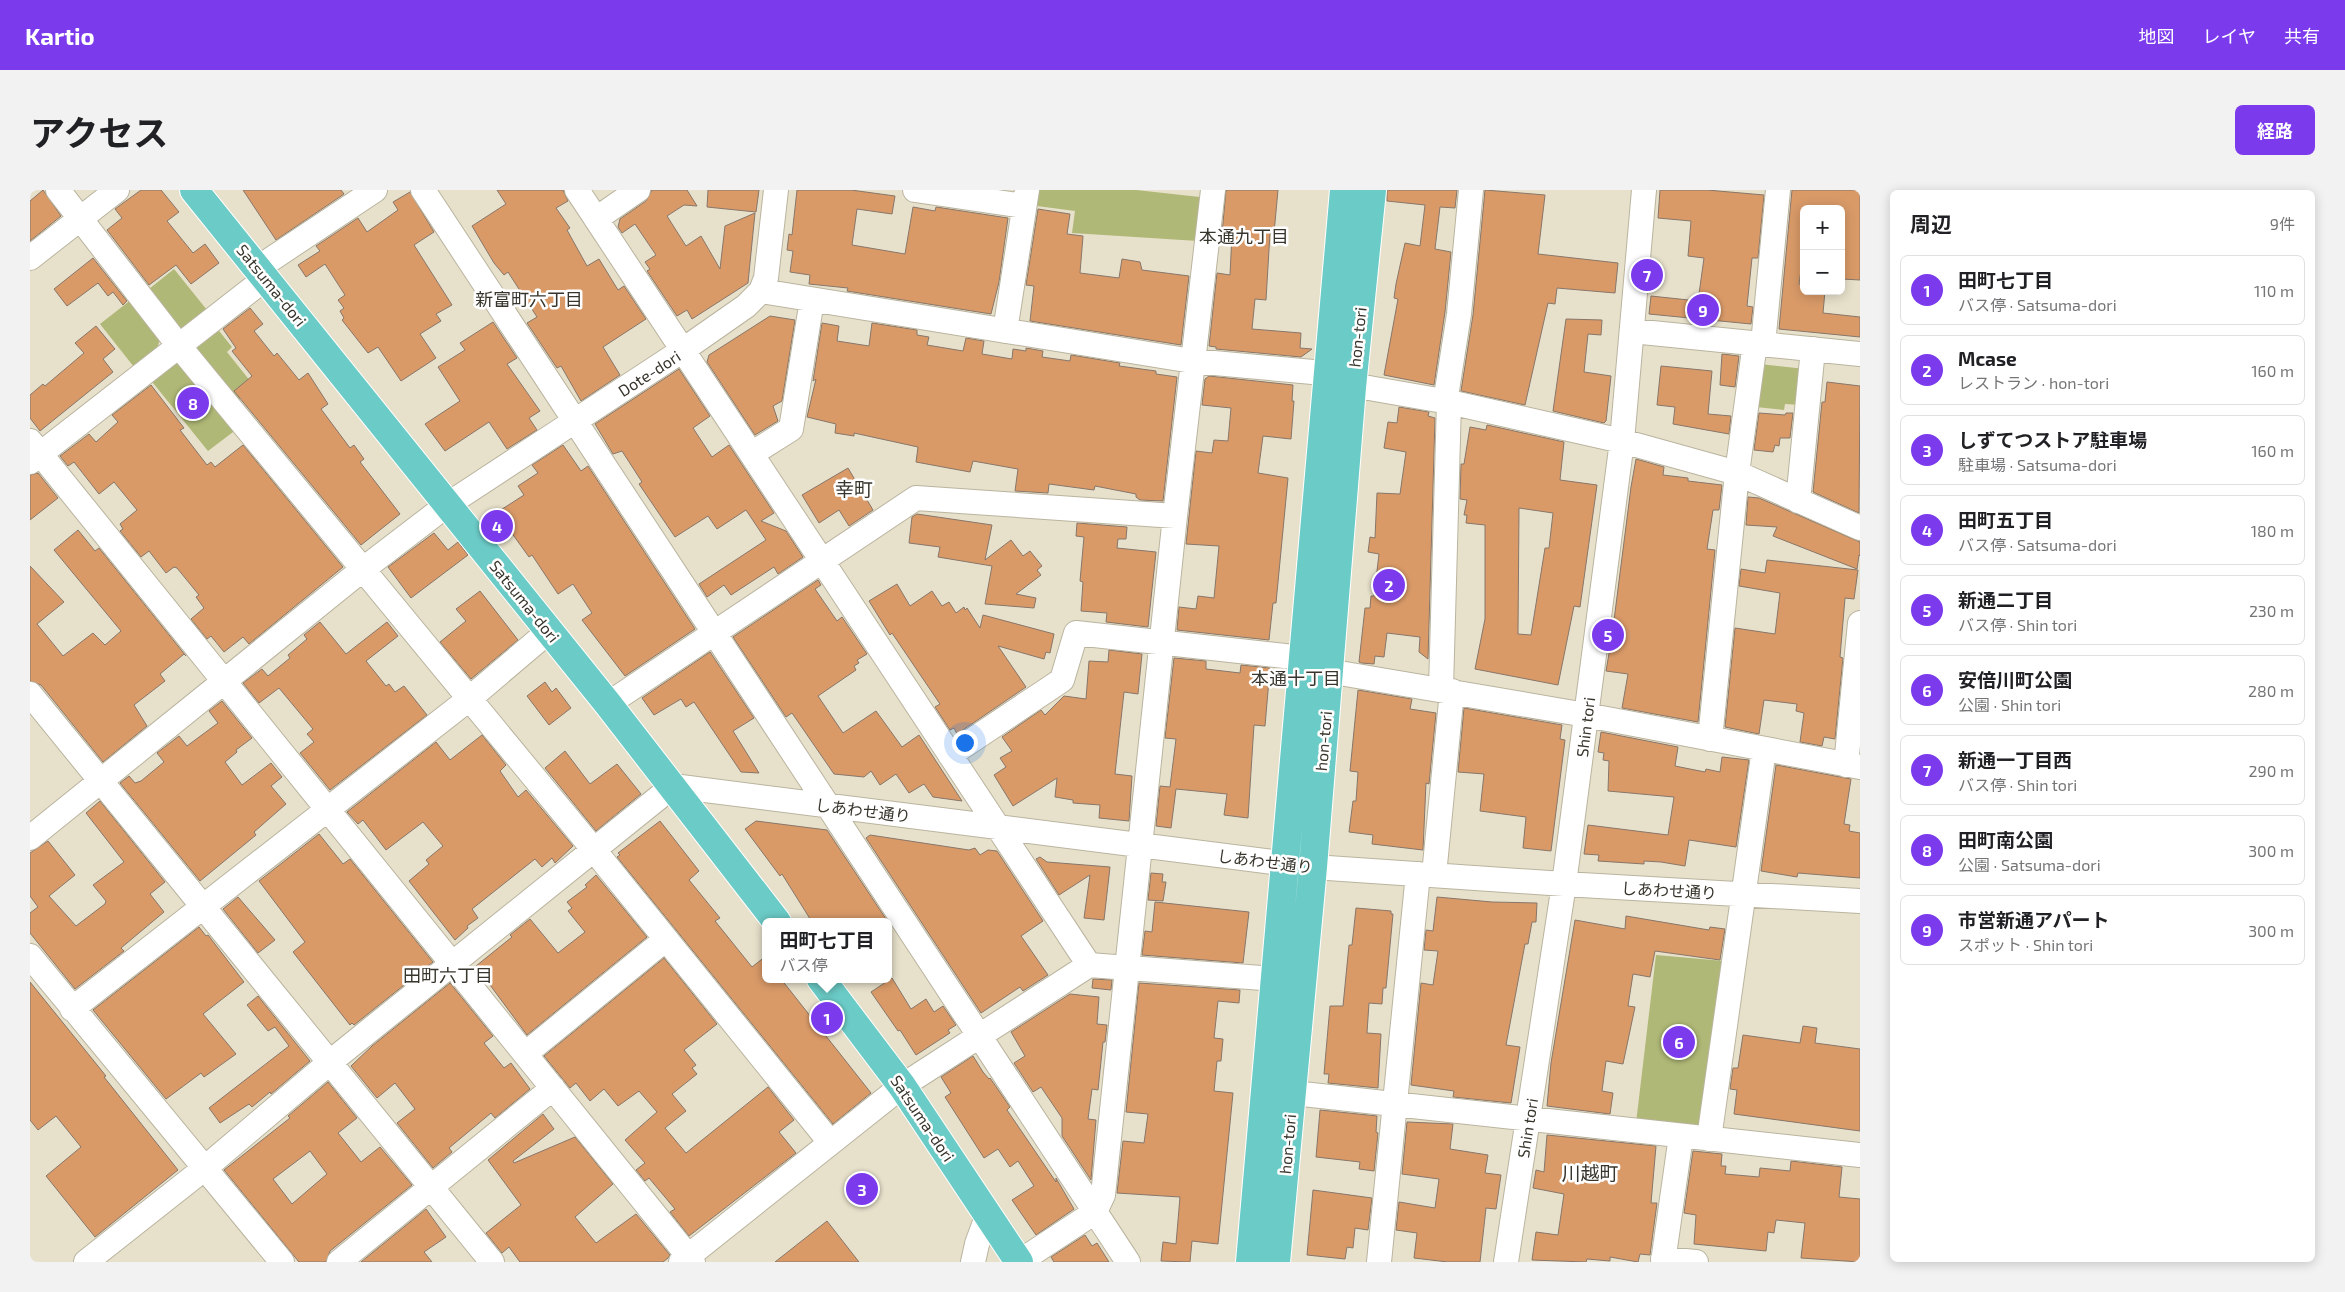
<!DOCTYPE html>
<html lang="ja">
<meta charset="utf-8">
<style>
body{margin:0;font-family:"Exo 2","Noto Sans JP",sans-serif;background:#f2f2f2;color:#202124}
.controls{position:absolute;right:15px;top:15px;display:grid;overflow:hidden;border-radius:8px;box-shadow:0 2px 12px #0003}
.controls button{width:45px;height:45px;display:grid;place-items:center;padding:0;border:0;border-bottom:1px solid #e0e0e0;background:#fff;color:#202124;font:25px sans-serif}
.you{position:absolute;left:934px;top:552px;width:18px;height:18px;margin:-12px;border:4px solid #fff;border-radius:50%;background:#1a73e8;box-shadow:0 0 0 8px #1a73e833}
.badge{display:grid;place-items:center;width:32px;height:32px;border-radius:50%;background:#7c3aed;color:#fff;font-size:16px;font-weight:700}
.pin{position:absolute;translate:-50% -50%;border:2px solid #fff;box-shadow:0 1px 5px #0006}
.popup{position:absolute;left:732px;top:728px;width:130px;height:65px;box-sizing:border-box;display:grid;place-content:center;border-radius:8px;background:#fff;filter:drop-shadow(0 1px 4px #0005);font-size:16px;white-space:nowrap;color:#757577}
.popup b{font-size:19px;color:#202124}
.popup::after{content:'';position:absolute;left:50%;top:100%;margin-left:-10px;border:10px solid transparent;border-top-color:#fff}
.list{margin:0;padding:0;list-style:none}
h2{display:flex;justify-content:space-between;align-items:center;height:65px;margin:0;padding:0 20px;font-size:21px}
h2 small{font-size:16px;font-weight:400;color:#757577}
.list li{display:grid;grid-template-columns:32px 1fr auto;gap:15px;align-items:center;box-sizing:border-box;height:70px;margin:0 10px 10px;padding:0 10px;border:1px solid #e0e0e0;border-radius:8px}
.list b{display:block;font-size:19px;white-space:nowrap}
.list p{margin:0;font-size:16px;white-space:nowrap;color:#757577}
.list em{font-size:16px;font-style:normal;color:#757577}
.map{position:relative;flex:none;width:1830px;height:1072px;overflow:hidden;border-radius:8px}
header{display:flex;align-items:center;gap:30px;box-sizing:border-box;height:70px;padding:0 25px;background:#7c3aed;color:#fff}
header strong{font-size:24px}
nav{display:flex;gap:28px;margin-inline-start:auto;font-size:18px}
.intro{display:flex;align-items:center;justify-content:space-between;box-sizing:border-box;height:120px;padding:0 30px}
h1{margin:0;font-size:35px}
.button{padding:12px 22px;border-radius:8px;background:#7c3aed;color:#fff;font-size:18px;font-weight:700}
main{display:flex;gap:30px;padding:0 30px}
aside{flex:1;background:#fff;border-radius:8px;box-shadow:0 2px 12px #0003}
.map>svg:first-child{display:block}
.green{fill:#afb876}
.building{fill:#d99a68;stroke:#887669;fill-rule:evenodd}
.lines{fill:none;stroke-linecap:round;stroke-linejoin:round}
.minor-casing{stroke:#bab49f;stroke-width:26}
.major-casing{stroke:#fff;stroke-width:30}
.minor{stroke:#fff;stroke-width:24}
.major{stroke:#6bcbc6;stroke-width:28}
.labels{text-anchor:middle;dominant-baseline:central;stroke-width:5;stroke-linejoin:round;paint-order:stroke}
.street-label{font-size:16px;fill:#37352c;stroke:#fff}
.neighbourhood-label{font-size:18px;fill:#37352c;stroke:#fff}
.quarter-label{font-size:19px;fill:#37352c;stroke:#fff}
</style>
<header>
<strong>Kartio</strong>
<nav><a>地図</a><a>レイヤ</a><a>共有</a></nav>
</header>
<div class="intro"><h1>アクセス</h1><a class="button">経路</a></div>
<main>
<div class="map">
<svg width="1830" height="1072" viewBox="0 0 1830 1072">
<rect width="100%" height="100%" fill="#e7e1cb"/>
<path class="green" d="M1009,0H1106L1170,7L1168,51L1042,43L1045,21L1007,16Z
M144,79L177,120L153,139L142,138L114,103Z
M102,109L131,145L127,159L104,177L70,134Z
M185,136L202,157L197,162L225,197L204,214L163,154Z
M143,169L153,172L207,239L178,261L119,188Z
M1730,174L1775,179L1771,215L1755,214L1754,220L1726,217Z
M1626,765L1694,771L1670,941L1606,933Z"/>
<path class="building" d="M13,0L31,26L0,51V11Z
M111,0H131L149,22L137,31L163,63L175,54L189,73L161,94L146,75L119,95L77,40L92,28L85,19Z
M213,0H311L314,4L246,50Z
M467,0H533L538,11L526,18L540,38L537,40L557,76L569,69L588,100L594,96L616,129L573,157L590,185L551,211L531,176L527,178L497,133L507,127L478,82L474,85L464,73L442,36L476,14Z
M622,0H657L667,16L654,15L637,26L656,56L671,46L690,79L695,36L725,23L718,93L662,129L657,120L647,126L617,81L620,79L615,72L626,65L605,34L592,43L588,37L590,29L616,11Z
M678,0H729L726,22L677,17Z
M767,0H821L865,6L862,24L827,19L822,55L875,64L883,17L905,21L906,17L978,28L969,92L961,124L817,101L818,98L779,94L780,85L760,82L763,61L757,60L759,44L762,45Z
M1196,0H1248L1244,43H1240L1236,110L1225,109L1222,139L1271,143L1270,158L1282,159L1271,167L1186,159V157L1179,156L1187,83L1200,85L1202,44H1192Z
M1357,0H1427L1425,18L1410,17L1405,59L1421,62L1415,122L1404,195L1354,185L1368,109L1364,108L1366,94L1375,53L1390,56L1395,15L1357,11Z
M1455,0L1515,5L1508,64L1588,73L1585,103L1527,98L1525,114L1518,113L1495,215L1431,201L1443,125Z
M1630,0H1677L1734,5L1728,68H1722L1717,116L1723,117L1721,134L1619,124L1621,106L1668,111L1674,68L1658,66L1661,31L1628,28Z
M1762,0H1830V90L1811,89V19H1774V60L1769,94H1774V101H1795L1793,123L1830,127V147L1749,139Z
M380,2L404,42L384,55L422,115L406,124L411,131L390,144L406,168L371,191L348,157L338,163L312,130L314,128L310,121L314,118L308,110L315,105L295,74L276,87L268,75L290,61L286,56L328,28L337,42L368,20L363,12Z
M1008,19L1040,24L1037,44L1053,46L1050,83L1089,88L1092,69L1110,72L1112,80L1159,86L1151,155L1000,131L1004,96L996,95Z
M63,68L97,111L93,115L83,102L78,106L68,93L37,116L24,99Z
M220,118L233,134L224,141L244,166L247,163L269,190L278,183L298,214L291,219L320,258L324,255L334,269L330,272L370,324L331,355L204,201L222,186L202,161L206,158L193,139Z
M740,126L765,130L752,211L743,216L748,231L725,245L677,172L679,165Z
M1536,129L1572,130L1571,145L1558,144L1554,182L1581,186L1576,231L1574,233L1523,221Z
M463,132L487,168L477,174L510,221L499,228L507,240L477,259L459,232L415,261L395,234L430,211L408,177L435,160L430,153Z
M792,133L809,136L807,151L839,156L842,133L887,140V145L899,147L897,155L933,161L936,148L954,151L952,164L982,169L983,159L996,161V158L1013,161L1012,167L1040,171L1041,165L1090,173L1089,176L1126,181V184L1147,187L1133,311L1110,310L1106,307V304L1065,296L1064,300L1019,294L1018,303L985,301L988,279L943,271L940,282L886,272L888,257L824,243V246L805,243L806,234L777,227L786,189L783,191Z
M66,136L85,159L73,169L83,182L10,241L0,228V205L13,194L15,196L54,163L45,153Z
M1692,164L1709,166L1705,197L1690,195Z
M1631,176L1682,181L1678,224L1701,226L1699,244L1643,234L1645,217L1627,215Z
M649,179L680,226L663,238L682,267L699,255L744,323L731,331L756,341L773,367L748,384L744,377L701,405L694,395L677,407L669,394L736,350L716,320L687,339L678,326L645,347L609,294L612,292L592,261L583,264L565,234Z
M1179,186L1263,195L1262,211H1264L1261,249L1233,246L1228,283L1258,288L1246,413H1243L1239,450L1147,440L1149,417L1166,419L1168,406L1184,408L1189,356L1156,354L1166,261L1182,263L1184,250L1198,251L1201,218L1172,215L1175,189Z
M1797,192L1830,196L1829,323L1783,302L1792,212H1795Z
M121,195L154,238L150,240L177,275L181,272L185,277L213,255L313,377L219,454L213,447L194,462L181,446L177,449L161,429L174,418L166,407L169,405L147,378L144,377L136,383L119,361L111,367L90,341L93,339L90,334L107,320L84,292L69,304L44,272L38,276L30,266L59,244L66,252L88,232L82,225Z
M1369,217L1399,222L1398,226L1405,228L1398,469L1389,462L1390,447L1357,443L1354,467L1345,466L1344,474L1331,473L1329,472L1335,418H1340L1341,406H1344L1349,364L1338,362L1340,347L1345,348L1347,303L1370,304L1376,262L1354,258L1358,232L1367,233Z
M1729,223L1755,225L1756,223H1763L1760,248H1750L1749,256L1745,255L1743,262L1724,260Z
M1457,235L1534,252L1530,290L1567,295L1550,417L1544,416L1528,495L1445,479L1455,429V335L1436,333L1437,325H1434L1437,310L1430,309L1431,274H1434L1440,237L1456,240ZM1489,318L1523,323L1519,358H1515L1501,445L1488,444Z
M533,255L551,281L558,276L665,439L595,486L552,430L562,423L543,394L528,404L502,365L499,367L481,342L477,345L463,325L494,305L488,296L508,283L502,275Z
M1606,269L1634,277L1633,285L1658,288V291L1692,295L1689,320H1683L1677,359L1685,360L1668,532L1592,518L1598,484L1576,481L1582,446L1601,297Z
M818,278L843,320L819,336L809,320L789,333L772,305Z
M8,283L28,308L0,330V285Z
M1718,307L1729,308L1830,352V366L1829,365L1827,379L1743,346L1747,337L1716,335Z
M887,324L962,335L955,370L981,350L993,366L1000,361L1012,376L1007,380L1011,385L986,404L1006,408L1004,418L955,414L962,376L908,367L910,357L879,353L882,327Z
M1047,333L1097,337L1096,349H1088L1087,358L1126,362L1118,437L1076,432L1077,423L1051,421L1053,392L1050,391L1054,347L1046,346Z
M48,340L65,361L69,358L156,466L154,464L130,484L135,491L104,515L117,536L73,572L11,495L0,491V376L34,412L7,434L33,466L63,443L75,455L91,441L24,360Z
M404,343L418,360L428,352L438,365L381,408L358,377Z
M1737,370L1828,380L1824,409L1815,408L1810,467L1813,468L1805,549L1794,547L1792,556L1770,552L1774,523L1766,521L1767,514L1734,510L1729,544L1695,537L1705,438L1745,444L1750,403L1709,396L1711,379L1735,383Z
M788,390L791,395L785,399L807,431L812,427L837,464L827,470L829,473L824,476L826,480L788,506L813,543L846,521L872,557L889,545L932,611L903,607L894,594L879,603L866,584L850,595L841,581L834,587L804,584L762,523L756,527L703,447Z
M867,394L880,416L902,401L912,416L919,412L926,423L934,417L935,420L937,418L950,438L953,425L1024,444L1020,463L1016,462L1014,469L968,456L996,497L927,544L924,538L920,540L905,517L910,514L862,443L860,445L839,411Z
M450,401L488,450L441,489L410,452L436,431L426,419Z
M290,432L316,464L357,432L368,446L336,471L356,496L359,494L365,502L374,496L397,525L300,600L270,563L284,552L277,544L283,539L249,498L229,513L213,493L232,479L238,486L260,468L258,465L277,449L274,445Z
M1079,460L1112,464L1108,504L1094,502L1085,584L1102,586L1099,631L1069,628L1070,615L1043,613V610L1025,607L1027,588L983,616L964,585L976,577L970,568L982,561L972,547L1011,520L1015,525L1034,506L1056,509L1059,471L1078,472Z
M680,462L724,528L703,541L729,583L711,582L664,512L656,517L651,509L624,525L612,508Z
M1144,468L1176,471V479L1210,483L1211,475L1240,478L1235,536L1224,535L1218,628L1194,625L1197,604L1146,599L1141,638L1126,636L1130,596L1140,597L1146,549L1135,548Z
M515,492L522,502L526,498L541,518L519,535L497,506Z
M1328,500L1382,509L1380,519L1406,523L1399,594L1396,593L1393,660L1342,654L1343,645L1319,642L1323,611H1326L1328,582L1320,581Z
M192,511L222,548L206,560L207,562L195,572L212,595L241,573L252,587L241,596L256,614L224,642L226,645L170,691L90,593L99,586L105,593L111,591L134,572L127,563L149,546L157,556L188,533L179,521Z
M1434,518L1532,535L1530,549L1535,550L1521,661L1493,658L1496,627L1450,621L1454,584L1428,582Z
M1571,542L1648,557L1645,576L1675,582L1676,579L1690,582L1692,567L1719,570L1706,657L1659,650L1655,676L1631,672L1614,671V674L1568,671L1569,665L1554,664L1558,635L1638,645L1644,607L1578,601L1579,571L1573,570L1574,563L1568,562Z
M452,545L476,575L470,581L488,607L496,600L543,656L525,673L522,668L512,677L505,669L442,719L448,728L437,736L438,738L425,750L379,691L399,674L396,670L413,656L393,632L356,660L333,630L328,634L317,622L406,552L420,570Z
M535,561L560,594L587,574L611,604L566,641L515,578Z
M1746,575L1821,589L1814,634L1820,635L1819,641L1830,643V688L1768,683L1767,687L1731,681Z
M70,611L135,692L120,704L134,722L91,758L94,761L45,799L0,743V723L8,717L0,706V663L18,651L45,685L19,706L46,736L75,714L76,711L63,695L94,672L56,623Z
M630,631L669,681L659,690L690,728L685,731L722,777L736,766V789H751L841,903L803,934L587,667L590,665L588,663Z
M726,631L797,640L858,732H782L752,684L750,686L715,639Z
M289,644L313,674L320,669L403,772L324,835L322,833L320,835L263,762L275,752L229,691Z
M840,645L939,660L945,658L950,665L958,660L967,661L1013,731L991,746L1018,785L993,801L990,797L951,823L836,648Z
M1010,667L1017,672L1080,677L1074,730L1054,728L1060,685L1029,705L1006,669Z
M1121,683L1133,684L1132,692H1136L1133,711L1118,710Z
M566,685L617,747L497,845L446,776L482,747L480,745L500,729L528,763L555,742L538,721L542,718L537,712L557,697L555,695Z
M208,707L245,750L228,763L193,719Z
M1407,707L1462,712L1507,713L1506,732H1502L1498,754H1495L1476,855L1490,857L1481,913L1423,907L1424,901L1381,895L1391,793L1403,795L1408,761L1394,760L1396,740L1403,741Z
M1125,712L1219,722L1213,773L1112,765L1115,741L1122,742Z
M1326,718L1361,721V724H1363L1356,798H1353L1352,814L1339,813L1337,843L1351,844L1348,898L1298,893L1299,884H1294L1300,816H1313L1319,755H1322Z
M1596,726L1679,740L1680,737L1695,739L1690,770L1625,761L1620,787L1603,784L1598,816L1605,817L1593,874L1576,871L1572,901L1583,903L1580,924L1517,916L1521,873L1545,730L1595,739Z
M169,737L176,746L178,745L214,792L173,824L206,864L174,887L171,883L136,909L63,820Z
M634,768L687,834L654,860L666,875L662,878L667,884L642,904L656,921L635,938L656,963L738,897L764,930L749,942L766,963L659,1046L640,1022L645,1019L619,988L615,991L606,980L615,973L595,950L627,922L609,901L588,916L574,899L560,911L546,893L540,898L514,866Z
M862,788L881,819L896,809L904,822L913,816L926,835L918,840L920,843L886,865L870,840L868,841L841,802Z
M1063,789L1082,790L1081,800L1062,798Z
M0,792L76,886L74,887L148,980L65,1047L16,986L51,957L26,926L8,940L0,930Z
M420,793L463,846L454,853L474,878L481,873L500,899L465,928L461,923L419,958L422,962L403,978L367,933L385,919L365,893L347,908L321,876L342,856Z
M1109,793L1210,800L1209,813L1188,811L1184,848L1193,849L1191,871H1187L1184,901L1203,903L1188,1054L1162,1051L1160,1072L1131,1071L1133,1052L1146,1054L1150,1007L1087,1003L1093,951L1114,953L1118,924L1096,922Z
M1040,804L1069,807L1067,834L1077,835L1075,852H1073L1068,900L1062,899L1058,929L1066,930L1061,990L1032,946V928L1011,897L1003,902L984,873L995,866L981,842Z
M228,806L280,871L241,904L240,902L222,917L219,914L190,933L179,918L259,856L245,837L238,841L217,815Z
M1773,836L1787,838L1785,853L1830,859V941L1704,924L1707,900L1700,899L1703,878H1708L1713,845L1770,853Z
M943,866L953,882L959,889L960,888L980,917L977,920L1026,992V988L1044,1019L1006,1045L982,1010L1004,996L988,971L980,977L968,959L954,968L915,907L921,903L911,887Z
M298,892L327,928L308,943L331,972L350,957L382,995L300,1061L296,1072H269L194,980L260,928L258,926ZM280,961L297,984L262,1014L243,989Z
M1290,920L1347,926L1346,942L1348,943L1344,981L1329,979L1330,972L1286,967Z
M513,924L524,939L483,971L484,973L545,947L583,994L545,1027L566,1053L606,1024L640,1065L638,1068L633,1072H490L479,1057L472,1063L456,1043L491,1015L458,970Z
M1377,932L1423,934L1420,959L1458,965L1455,983L1471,985L1466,1019L1456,1018L1450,1072H1418L1384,1068L1387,1043L1366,1040L1369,1012L1405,1018L1409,989L1372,984Z
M1517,945L1626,956L1621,1013H1627L1620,1065L1610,1064L1608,1072L1580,1067V1071L1557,1069L1556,1072L1502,1070L1506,1042L1528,1045L1534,1004L1503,998L1506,980L1514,982Z
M1663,961L1692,964L1691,976H1696L1695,984L1729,987L1730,978L1760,981L1761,971L1812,977L1809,1007L1830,1009V1072L1771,1068L1775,1033L1746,1030L1744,1043L1738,1042L1736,1061L1664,1054L1666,1025L1654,1023Z
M1283,1000L1342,1008L1338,1040L1325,1038L1323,1058L1317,1057L1315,1069L1277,1065Z
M396,1019L416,1047L394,1062L402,1072H331Z
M797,1031L829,1072H745Z
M1055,1045L1062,1056L1067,1053L1079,1072H1024L1021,1067Z"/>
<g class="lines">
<defs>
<path id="minor" d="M28,0L149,156L564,660L800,952
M393,0L1098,1072
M547,0L1059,775L1246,789
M885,0L994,16
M566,29L608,0
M0,68L87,0
M228,78L345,0
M731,101L1162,171L1316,185
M975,141L997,0
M1602,141L1830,164
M1733,154L1748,0
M1304,195L1339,198L1419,212L1592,251L1707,283L1830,338
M1415,213L1429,124L1441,0
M0,251L663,1072
M723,263L761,239L782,110
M0,272L236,88
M1768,311L1783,159
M1280,478L1556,525L1830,577
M1411,499L1419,212
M0,504L462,1072
M578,514L886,308L1145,326
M1680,549L1707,283L1725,153
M920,565L1032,490L1046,443L1273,468
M1816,575L1830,433
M0,648L332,380L417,315L653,160L716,116L731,101L736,88L746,0
M1404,685L1422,501
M0,766L252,1072
M42,819L439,509L519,441
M495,864L636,749
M1245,901L1830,965
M1679,949L1734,559
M1633,1069L1666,1072
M56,1072L175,978L299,873L643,596L1283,677L1534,694L1830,711
M309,1072L523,898
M651,1072L872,896L1059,775
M943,1072L947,1054L958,1024
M989,1072L1065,1022L1073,1005L1145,326L1183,0
M1349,1072L1388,684
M1476,1072L1534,694L1592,251L1614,0
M1633,1072L1651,946"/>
<path id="major" d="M164,0L578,514L747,732
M791,789L872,896L989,1072
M1220,1072L1314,0
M1246,1072L1283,677L1322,197L1342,0"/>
</defs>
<use href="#minor" class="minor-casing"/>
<use href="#major" class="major-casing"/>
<use href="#minor" class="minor"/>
<use href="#major" class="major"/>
</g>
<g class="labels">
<g class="street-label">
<text transform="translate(242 95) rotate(51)">Satsuma-dori</text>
<text transform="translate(1327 147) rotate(-84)">hon-tori</text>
<text transform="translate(619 183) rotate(-33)">Dote-dori</text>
<text transform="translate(495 411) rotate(51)">Satsuma-dori</text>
<text transform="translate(1555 537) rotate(-83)">Shin tori</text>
<text transform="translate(1293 551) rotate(-85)">hon-tori</text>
<text transform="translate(833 620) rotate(7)">しあわせ通り</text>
<text transform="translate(1235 671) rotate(7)">しあわせ通り</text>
<text transform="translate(1639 700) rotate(3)">しあわせ通り</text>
<text transform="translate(893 928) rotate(56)">Satsuma-dori</text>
<text transform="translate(1497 938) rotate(-81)">Shin tori</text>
<text transform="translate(1257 954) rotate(-85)">hon-tori</text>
</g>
<g class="neighbourhood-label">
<text x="1214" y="46">本通九丁目</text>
<text x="499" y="109">新富町六丁目</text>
<text x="1266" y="488">本通十丁目</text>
<text x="418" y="785">田町六丁目</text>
</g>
<g class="quarter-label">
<text x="824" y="298">幸町</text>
<text x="1560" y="982">川越町</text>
</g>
</g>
</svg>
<div class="controls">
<button>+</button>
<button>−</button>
</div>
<div class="you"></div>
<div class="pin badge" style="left:797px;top:828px">1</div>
<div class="popup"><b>田町七丁目</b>バス停</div>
<div class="pin badge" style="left:1359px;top:395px">2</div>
<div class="pin badge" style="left:832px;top:999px">3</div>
<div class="pin badge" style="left:467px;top:336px">4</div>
<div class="pin badge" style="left:1578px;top:445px">5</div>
<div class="pin badge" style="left:1649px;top:852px">6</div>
<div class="pin badge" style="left:1617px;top:85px">7</div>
<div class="pin badge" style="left:163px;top:213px">8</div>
<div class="pin badge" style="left:1673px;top:120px">9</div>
</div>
<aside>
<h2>周辺<small>9件</small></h2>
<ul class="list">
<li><span class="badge">1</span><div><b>田町七丁目</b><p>バス停 · Satsuma-dori</p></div><em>110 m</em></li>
<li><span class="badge">2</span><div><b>Mcase</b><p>レストラン · hon-tori</p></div><em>160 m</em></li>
<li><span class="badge">3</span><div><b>しずてつストア駐車場</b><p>駐車場 · Satsuma-dori</p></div><em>160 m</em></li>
<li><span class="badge">4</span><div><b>田町五丁目</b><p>バス停 · Satsuma-dori</p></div><em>180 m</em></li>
<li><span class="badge">5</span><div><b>新通二丁目</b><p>バス停 · Shin tori</p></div><em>230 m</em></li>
<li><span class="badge">6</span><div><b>安倍川町公園</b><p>公園 · Shin tori</p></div><em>280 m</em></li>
<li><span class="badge">7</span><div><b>新通一丁目西</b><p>バス停 · Shin tori</p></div><em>290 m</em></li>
<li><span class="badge">8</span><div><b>田町南公園</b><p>公園 · Satsuma-dori</p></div><em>300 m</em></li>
<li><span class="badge">9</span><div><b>市営新通アパート</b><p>スポット · Shin tori</p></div><em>300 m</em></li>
</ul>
</aside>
</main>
